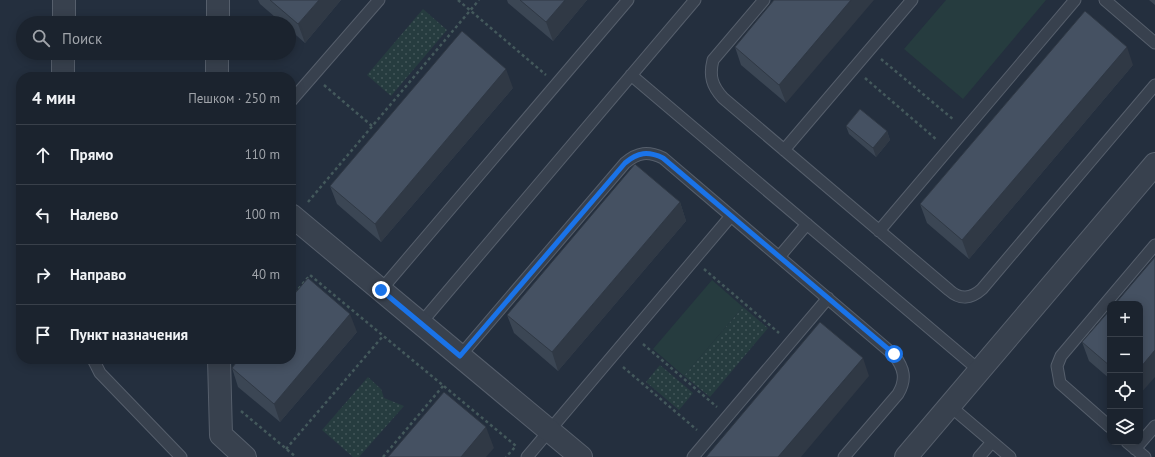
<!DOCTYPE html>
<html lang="ru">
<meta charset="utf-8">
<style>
body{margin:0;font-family:"PT Sans",sans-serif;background:#242b36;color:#f1f3f6}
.controls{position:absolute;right:12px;bottom:12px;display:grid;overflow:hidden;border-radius:8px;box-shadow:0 2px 10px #0003}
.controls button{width:36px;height:36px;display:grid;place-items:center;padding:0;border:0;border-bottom:1px solid #39404a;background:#1b232e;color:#f1f3f6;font:20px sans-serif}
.stop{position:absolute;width:12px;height:12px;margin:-9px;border:3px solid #1a73e8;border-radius:50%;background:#fff}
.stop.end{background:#1a73e8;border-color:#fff;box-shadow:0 1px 4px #0008}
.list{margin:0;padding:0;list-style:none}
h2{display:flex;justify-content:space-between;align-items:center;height:52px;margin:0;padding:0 16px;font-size:17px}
h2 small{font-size:13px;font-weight:400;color:#a0a4aa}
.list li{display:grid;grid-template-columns:26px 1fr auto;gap:12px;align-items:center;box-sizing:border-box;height:60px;padding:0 16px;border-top:1px solid #39404a}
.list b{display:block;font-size:15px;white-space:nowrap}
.list em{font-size:13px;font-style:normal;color:#a0a4aa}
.icon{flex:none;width:22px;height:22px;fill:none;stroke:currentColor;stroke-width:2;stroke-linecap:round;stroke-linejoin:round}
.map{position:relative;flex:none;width:1155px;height:457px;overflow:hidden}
.search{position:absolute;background:#1b232e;box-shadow:0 2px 10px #0003;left:16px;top:16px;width:280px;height:44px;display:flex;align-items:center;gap:10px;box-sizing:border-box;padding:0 14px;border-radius:22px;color:#a0a4aa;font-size:15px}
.panel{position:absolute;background:#1b232e;box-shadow:0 2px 10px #0003;left:16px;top:72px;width:280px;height:292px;border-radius:16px}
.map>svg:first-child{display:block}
.grass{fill:#263c3f}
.park{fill:url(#park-dots)}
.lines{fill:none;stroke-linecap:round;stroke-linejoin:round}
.service-casing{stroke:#565f6c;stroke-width:13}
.minor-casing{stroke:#565f6c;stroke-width:24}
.path{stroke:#44595c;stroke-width:2.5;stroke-dasharray:3 3;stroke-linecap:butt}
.service{stroke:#38414e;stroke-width:11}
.minor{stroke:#38414e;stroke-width:22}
.wall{fill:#3b4654}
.shaded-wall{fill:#303945}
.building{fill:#455162;stroke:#303945}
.route{stroke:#1a73e8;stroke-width:5}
</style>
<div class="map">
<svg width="1155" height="457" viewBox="0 0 1155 457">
<defs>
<pattern id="park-dots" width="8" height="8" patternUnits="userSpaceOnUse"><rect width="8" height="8" fill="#263c3f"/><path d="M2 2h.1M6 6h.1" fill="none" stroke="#435659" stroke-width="1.8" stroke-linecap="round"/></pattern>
</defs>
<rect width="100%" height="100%" fill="#242f3e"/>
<path class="grass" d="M946,0H1046L963,99L904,49Z
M712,280L743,307L684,376L653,349Z"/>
<path class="park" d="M423,9L447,30L391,96L367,75Z
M743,307L768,328L710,397L684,376Z
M660,365L693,393L679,410L646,382Z
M368,377L381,389L384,398L404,406L359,457H353L322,430Z"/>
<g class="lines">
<defs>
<path id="service" d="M764,0L713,60C709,76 712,86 723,98L949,290C960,300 971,299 982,289L1155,85
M1105,0L1155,43
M631,75L980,371
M291,101L379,0
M784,150L912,0
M879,231L1075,0
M779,257L807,224
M381,290L628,0
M421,323L695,0
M460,356L625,163C638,152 648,151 663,158L894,355C904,368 907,379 898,394L844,457
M93,359L100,373L181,457
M950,406L1010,457
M1110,427L1060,383L1057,366L1061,356L1155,245
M1127,442L1145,457
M1135,449L1155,426
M527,457L731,216
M693,457L828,298
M979,457L992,442"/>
<path id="minor" d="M64,23V0
M218,23V0
M63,77V53
M217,77V53
M291,215L581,457
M219,359L221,435L245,457
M906,457L1155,164"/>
</defs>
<use href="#service" class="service-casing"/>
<use href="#minor" class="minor-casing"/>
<path class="path" d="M458,0L546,75
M881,59L954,120
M865,78L937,140
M324,85L372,126
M308,202L479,0
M704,269L779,333
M291,298L310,275L516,446L506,457
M643,344L717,407
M623,367L697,430
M241,411L296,457
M286,449L383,336
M383,457L443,386"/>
<use href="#service" class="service"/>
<use href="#minor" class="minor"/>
</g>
<path class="wall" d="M258,0H341L305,43L289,29V23H282L260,4Z
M507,0H587L553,41L508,3Z
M774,0L786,103L741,65L735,47Z
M1149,0H1155V5Z
M1133,65L969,259L927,223L920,204Z
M513,88L381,242L337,204L330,186Z
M846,126L887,131L890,140L876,157L849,134Z
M680,202L686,221L558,371L514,333L507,315Z
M1110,310V379L1089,361L1082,342Z
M357,332L280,422L238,387L232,368Z"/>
<path class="shaded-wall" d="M319,0H341L305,43L298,24Z
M565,0H587L553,41L546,22Z
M851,0H874L786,103L779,85Z
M1127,47L1133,65L969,259L962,240Z
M506,69L513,88L381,242L375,224Z
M887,131L890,140L876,157L873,148Z
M680,202L686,221L558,371L552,352Z
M350,314L357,332L280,422L274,404Z
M1155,350V377L1140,394V368Z
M863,358L869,376L801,457H778Z
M486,427L494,448L486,457H461Z"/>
<path class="building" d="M270,0H319L298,24Z
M520,0H565L546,22Z
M774,0H851L779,85L735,47Z
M1085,11L1127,47L962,240L920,204Z
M462,31L506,69L375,224L330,186Z
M860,109L887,131L873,148L846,126Z
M635,164L680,202L552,352L507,315Z
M1155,257V350L1140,368V304H1115Z
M308,278L350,314L274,404L232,368L239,359H291V298Z
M1110,310V366L1082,342Z
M820,322L863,358L778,457H706Z
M444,392L486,427L461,457H388Z"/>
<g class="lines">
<path class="route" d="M381,290L460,356L625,163C638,152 648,151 663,158L894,354"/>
</g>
</svg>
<div class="controls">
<button>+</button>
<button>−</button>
<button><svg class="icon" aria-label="locate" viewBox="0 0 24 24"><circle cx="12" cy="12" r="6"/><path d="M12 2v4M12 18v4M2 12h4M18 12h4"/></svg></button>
<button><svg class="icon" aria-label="layers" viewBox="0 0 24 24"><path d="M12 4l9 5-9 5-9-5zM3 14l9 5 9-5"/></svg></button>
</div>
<div class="stop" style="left:894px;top:354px"></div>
<div class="stop end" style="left:381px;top:290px"></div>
<div class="search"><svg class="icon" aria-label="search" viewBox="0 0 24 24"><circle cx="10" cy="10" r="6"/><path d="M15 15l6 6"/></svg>Поиск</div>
<section class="panel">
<h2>4 мин<small>Пешком · 250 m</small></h2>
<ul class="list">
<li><svg class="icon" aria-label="ahead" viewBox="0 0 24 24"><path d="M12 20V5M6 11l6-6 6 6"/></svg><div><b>Прямо</b></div><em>110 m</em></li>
<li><svg class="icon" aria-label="left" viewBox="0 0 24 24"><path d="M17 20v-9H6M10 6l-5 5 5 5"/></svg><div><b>Налево</b></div><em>100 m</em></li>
<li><svg class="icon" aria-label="right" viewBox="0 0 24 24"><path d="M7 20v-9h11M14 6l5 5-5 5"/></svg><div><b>Направо</b></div><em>40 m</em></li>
<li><svg class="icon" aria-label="arrive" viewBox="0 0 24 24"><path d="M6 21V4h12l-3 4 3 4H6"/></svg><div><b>Пункт назначения</b></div></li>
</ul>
</section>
</div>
